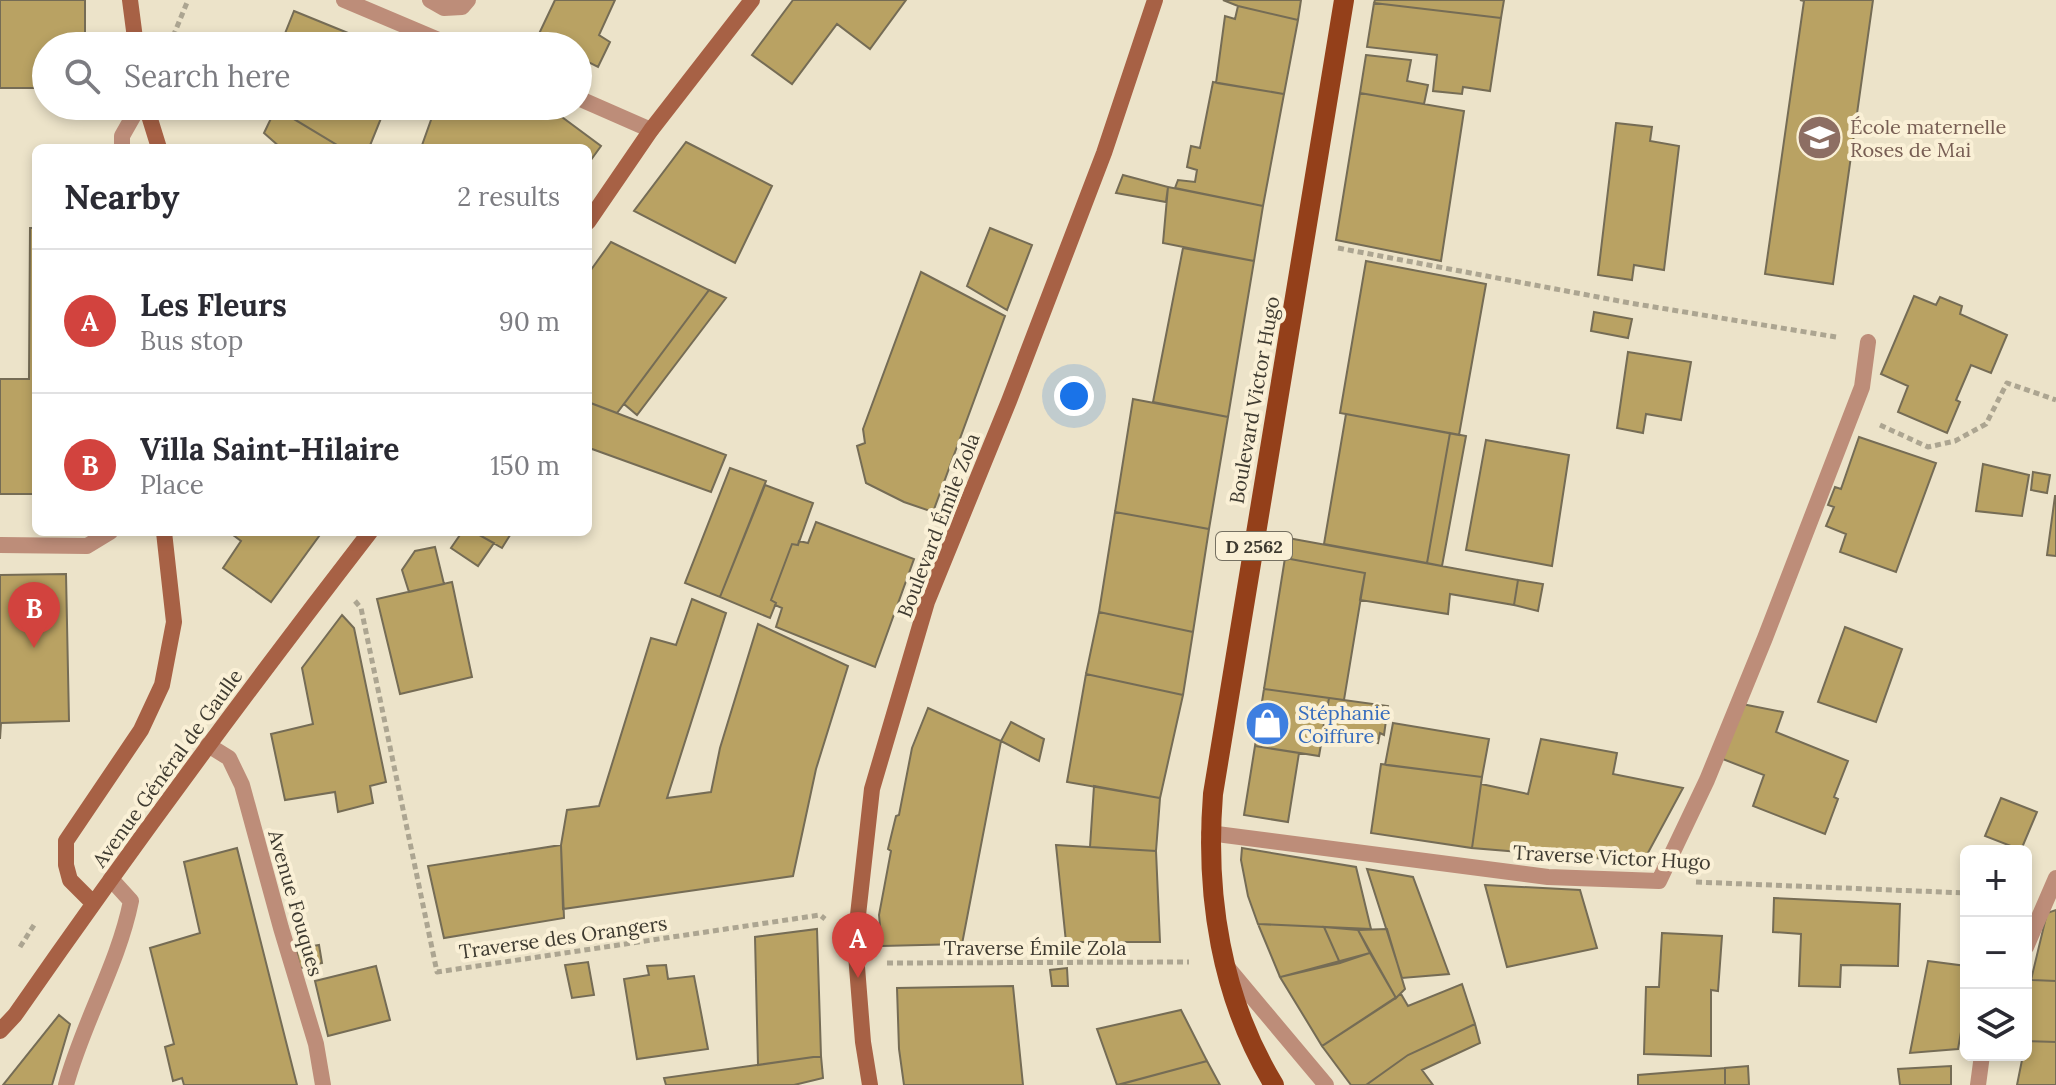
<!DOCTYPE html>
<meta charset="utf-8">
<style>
body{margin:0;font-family:Lora,serif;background:#f7f7f7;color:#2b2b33}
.controls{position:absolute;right:24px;bottom:24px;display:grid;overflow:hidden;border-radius:12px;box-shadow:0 4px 12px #0003}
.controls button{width:72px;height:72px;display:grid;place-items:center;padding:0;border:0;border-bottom:2px solid #e1e1e2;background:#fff;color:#2b2b33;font:40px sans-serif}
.you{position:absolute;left:1074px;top:396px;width:28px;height:28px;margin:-20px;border:6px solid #fff;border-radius:50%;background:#1a73e8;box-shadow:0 0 0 12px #1a73e833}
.badge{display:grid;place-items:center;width:52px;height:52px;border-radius:50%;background:#d2433e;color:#fff;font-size:26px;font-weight:700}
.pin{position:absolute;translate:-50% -66px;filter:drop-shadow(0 2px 4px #0008)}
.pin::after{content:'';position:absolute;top:42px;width:28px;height:24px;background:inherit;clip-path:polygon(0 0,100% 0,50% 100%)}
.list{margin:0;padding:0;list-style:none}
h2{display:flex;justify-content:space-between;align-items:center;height:104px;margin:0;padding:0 32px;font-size:34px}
h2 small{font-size:26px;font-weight:400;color:#7c7c81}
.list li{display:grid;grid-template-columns:52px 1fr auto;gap:24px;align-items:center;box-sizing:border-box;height:144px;padding:0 32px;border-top:2px solid #e1e1e2}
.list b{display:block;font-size:30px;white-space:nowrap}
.list p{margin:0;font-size:26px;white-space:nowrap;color:#7c7c81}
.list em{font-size:26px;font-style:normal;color:#7c7c81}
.icon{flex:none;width:44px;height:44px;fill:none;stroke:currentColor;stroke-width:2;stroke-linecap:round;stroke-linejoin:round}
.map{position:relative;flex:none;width:2056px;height:1085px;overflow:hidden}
.search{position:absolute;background:#fff;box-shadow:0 4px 12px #0003;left:32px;top:32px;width:560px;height:88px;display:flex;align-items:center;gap:20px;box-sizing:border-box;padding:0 28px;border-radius:44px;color:#7c7c81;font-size:30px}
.panel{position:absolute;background:#fff;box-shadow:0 4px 12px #0003;left:32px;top:144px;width:560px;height:392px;border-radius:12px}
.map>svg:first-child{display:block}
.building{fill:#b9a263;stroke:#756c55;stroke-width:2}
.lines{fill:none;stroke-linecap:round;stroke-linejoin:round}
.path{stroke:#aca591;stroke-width:5;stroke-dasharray:6 4;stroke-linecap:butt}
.lane{stroke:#bd8d79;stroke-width:16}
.street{stroke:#bd8d79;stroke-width:16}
.secondary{stroke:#a76145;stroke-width:16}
.primary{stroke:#94401a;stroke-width:20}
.labels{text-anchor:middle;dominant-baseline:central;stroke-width:8;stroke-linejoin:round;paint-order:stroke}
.shield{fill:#faf0d6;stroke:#767162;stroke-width:2}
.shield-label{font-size:18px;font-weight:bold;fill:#3e3a30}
.education-label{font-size:20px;fill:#785e54;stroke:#faf0d6;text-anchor:start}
.street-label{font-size:20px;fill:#3e3a30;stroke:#faf0d6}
.shop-label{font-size:20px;fill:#366cbe;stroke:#faf0d6;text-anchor:start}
</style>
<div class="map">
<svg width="2056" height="1085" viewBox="0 0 2056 1085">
<rect width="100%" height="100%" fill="#ece3c9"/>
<path class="building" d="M0,0H85V46H46V88H0Z
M555,0H615L599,35L610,42L598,67L578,57V46H554L537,38Z
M793,0H906L870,49L837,24L792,84L752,55Z
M1223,0H1301L1298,20L1238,6Z
M1375,0H1504L1501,18L1374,3Z
M1800,0H1873L1833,284L1765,274L1804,1Z
M1374,3L1501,18L1490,91L1463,87L1462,94L1433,91L1437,55L1367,47Z
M1238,6L1298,20L1284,94L1216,83L1225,16L1235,19Z
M294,11L380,46H280Z
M1366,55L1411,60L1407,81L1428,85L1424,104L1360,93Z
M1213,82L1284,94L1263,206L1175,188L1178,180L1195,182L1197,170L1187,167L1191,146L1200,148Z
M1360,93L1464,111L1441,261L1336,240Z
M272,106H386L369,148H342Z
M436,106H510L533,116L542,106H547L601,146L588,164V148H421Z
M276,108L342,148H281L264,133Z
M1616,123L1652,127L1650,141L1679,146L1664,270L1634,265L1632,280L1598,275Z
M686,142L772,186L735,263L634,211Z
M1123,175L1168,187L1166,202L1116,193Z
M1168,187L1263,206L1254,261L1163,243Z
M30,228H36V494H0V379H29Z
M990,228L1032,245L1007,310L967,286Z
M611,242L709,290L617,413L588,402V274Z
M1183,248L1254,261L1228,417L1153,402Z
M1366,261L1486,284L1459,435L1340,413Z
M921,272L1005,316L933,512L904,502L866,483L857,446L865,443L863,429Z
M709,290L726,298L637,415L624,404Z
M1914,296L1936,305L1940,297L1962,306L1960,314L2007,335L1991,373L1971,365L1956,400L1960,402L1947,433L1898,412L1908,386L1881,374Z
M1594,312L1632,319L1628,338L1591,331Z
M1628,352L1691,362L1681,420L1646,414L1643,433L1617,428Z
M1133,399L1228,417L1209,529L1115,512Z
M588,402L726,455L711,492L592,449L588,454Z
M1346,414L1450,433L1427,563L1324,544Z
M1450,433L1466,436L1442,566L1427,563Z
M1859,437L1936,463L1896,572L1840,552L1846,534L1826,526L1834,507L1828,505L1835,487L1841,489Z
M1486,440L1569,455L1552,566L1466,550Z
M1983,464L2029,475L2022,516L1976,511Z
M730,468L766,481L720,597L685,583Z
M2033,472L2050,475L2047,493L2031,490Z
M765,485L813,503L798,545L792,544L771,600L776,603L770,618L720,597Z
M2055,496H2056V556L2047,555Z
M1115,512L1209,529L1193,632L1099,612Z
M816,522L914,559L875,667L776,627L782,608L775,605L776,603L771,600L792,544L798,545L799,541L808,543Z
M229,532H322L271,602L223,568L241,541Z
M462,532H474L494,543L478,566L451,548Z
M474,532H512L502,548Z
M1288,538L1518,580L1514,605L1450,594L1448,614L1360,600L1365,573L1285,558Z
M435,547L444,584L409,592L402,570L415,551Z
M1285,558L1365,573L1344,700L1264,689Z
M66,574L69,721L1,723L0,739V575Z
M1518,580L1543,584L1538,611L1514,605Z
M452,582L472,677L400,694L377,599Z
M692,599L726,613L667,798L711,792L720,748L758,624L848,666L816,769L793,876L563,909L561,845L567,810L599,806L651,638L676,645Z
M1099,612L1193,632L1183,695L1086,674Z
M342,615L354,628L386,782L370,786L373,803L338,812L335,792L285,800L271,734L313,724L302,668Z
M1845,627L1902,649L1876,722L1818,702Z
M1086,674L1183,695L1160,798L1067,782Z
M1264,689L1329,698L1319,756L1255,746Z
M1329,698L1388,706L1384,735L1380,733L1378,743L1322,734Z
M1742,704L1783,712L1776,732L1848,761L1834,797L1838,799L1825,834L1753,806L1764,775L1720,758Z
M928,708L1001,741L962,944L882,946L879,915L891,851L888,849L896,816L899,815L912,748Z
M1011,722L1044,739L1039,761L1001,741Z
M1393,723L1489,739L1482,777L1385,765Z
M1541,739L1617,753L1613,774L1683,788L1643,862L1472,848L1481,784L1528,794Z
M1255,746L1299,753L1288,822L1244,815Z
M1381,764L1482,777L1472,848L1371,833Z
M1094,786L1160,798L1156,851L1090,847Z
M2001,798L2037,812L2021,850L1985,836Z
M561,845L564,918L444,938L428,866Z
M1056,845L1156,851L1160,942H1066Z
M237,848L281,1022L297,1085H184L182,1078L173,1081L165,1047L174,1044L150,948L200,933L184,862Z
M1242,848L1356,867L1371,929L1258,924L1248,896L1241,860Z
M1367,869L1413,877L1449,974L1402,978Z
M1485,885L1580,890L1597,948L1507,967Z
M1774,898L1900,904L1898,966L1841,965L1840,987L1799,986L1801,934L1773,932Z
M2056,910V981L2031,980L2047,913Z
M1258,924L1324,927L1340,963L1280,977Z
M1324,927L1358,930L1370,953L1340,963Z
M817,929L821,1056L758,1065L755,937Z
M1387,929L1405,989L1396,998L1358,930Z
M1662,933L1722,936L1718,991L1711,990V1056L1644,1054L1646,987H1659Z
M319,945L322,963L300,968L296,949Z
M1370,953L1396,998L1322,1046L1280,977Z
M1928,961L1966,966V1004L1958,1049L1910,1053Z
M588,962L594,995L572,998L565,965Z
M666,965L668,979L694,976L708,1049L637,1059L624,979L649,975L647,966Z
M376,966L390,1020L328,1036L315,981Z
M1067,968L1068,986H1052L1050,970Z
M2031,980L2056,981V1042L2026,1041V1001Z
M1462,984L1475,1024L1408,1055L1366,1085H1351L1322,1046L1401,994L1408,1006Z
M1013,986L1023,1085H904L899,1049L897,988Z
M1181,1010L1207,1061L1117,1085L1097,1029Z
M59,1015L70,1024L52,1085H3Z
M1475,1024L1480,1043L1422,1070L1433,1085H1366L1408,1055Z
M2026,1041L2056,1042V1085H2017L2023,1055H2026Z
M821,1056L823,1078L794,1085H666L664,1078Z
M1207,1061L1220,1085H1118Z
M1748,1066L1749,1085H1725V1068Z
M1951,1066V1085H1900L1898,1069Z
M1725,1068V1085H1638V1075Z"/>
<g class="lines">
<path class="path" d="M174,46L172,39L188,0
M1338,248L1630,303L1836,337
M1880,425L1928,447L1955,441L1986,424L2007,383L2056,400
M355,601L361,608L437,972L820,915L825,919
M1696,882L1966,893
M20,947L34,925
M887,963L1189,962"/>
<path class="lane" d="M430,0L444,8L462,7L468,0
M122,148V136L139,106
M0,545L87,546L110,532"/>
<path class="street" d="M344,0L453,46
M578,98L651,130
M208,745L229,758L242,785L281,928L316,1044L323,1085
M1209,833L1548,877L1659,881L1707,780L1765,638L1862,387L1868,342
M2026,947L2056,878
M1227,967L1326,1085
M66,1085C83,1022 118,965 131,901L111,879
M1978,1085L1982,1055"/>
<path class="secondary" d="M130,0L136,46
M146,106L159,148
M588,222L651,130L752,0
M93,903L70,880L66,865V841L141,730L162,685L174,622L164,532
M0,1031L15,1015C129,851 248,690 370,532
M870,1085L863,1042L855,942L872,789L927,602L1009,401L1104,153L1155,0"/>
<path class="primary" d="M1274,1085C1221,998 1205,895 1213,794L1344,0"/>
</g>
<defs>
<symbol id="school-disc" viewBox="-11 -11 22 22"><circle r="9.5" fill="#8d6e63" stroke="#faf0d6"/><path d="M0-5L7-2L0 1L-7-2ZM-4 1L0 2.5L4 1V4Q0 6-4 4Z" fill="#fff"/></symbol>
<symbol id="shop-disc" viewBox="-11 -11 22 22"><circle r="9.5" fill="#3f7fe0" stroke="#faf0d6"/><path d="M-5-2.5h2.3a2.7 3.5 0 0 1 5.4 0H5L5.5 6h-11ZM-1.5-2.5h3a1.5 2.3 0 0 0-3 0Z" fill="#fff"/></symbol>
</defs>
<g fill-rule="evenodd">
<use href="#school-disc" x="1794" y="112" width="51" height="51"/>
<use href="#shop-disc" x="1242" y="698" width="51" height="51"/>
</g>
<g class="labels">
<rect class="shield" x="1216" y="532" width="76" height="28" rx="6"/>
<g class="shield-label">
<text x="1254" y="546">D 2562</text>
</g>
<g class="education-label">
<text x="1850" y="126">École maternelle<tspan x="1850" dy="23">Roses de Mai</tspan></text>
</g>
<g class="street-label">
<text transform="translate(1254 400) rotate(-80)">Boulevard Victor Hugo</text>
<text transform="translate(938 525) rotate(-69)">Boulevard Émile Zola</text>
<text transform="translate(167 768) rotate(-54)">Avenue Général de Gaulle</text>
<text transform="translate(1612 857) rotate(3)">Traverse Victor Hugo</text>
<text transform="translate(296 903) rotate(74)">Avenue Fouques</text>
<text transform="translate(563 937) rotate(-8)">Traverse des Orangers</text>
<text x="1035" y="947">Traverse Émile Zola</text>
</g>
<g class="shop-label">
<text x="1298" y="712">Stéphanie<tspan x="1298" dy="23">Coiffure</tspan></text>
</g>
</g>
</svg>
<div class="controls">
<button>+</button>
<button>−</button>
<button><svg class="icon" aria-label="layers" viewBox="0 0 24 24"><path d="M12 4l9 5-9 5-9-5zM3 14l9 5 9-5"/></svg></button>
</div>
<div class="you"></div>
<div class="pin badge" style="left:858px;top:978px">A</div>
<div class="pin badge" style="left:34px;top:648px">B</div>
<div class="search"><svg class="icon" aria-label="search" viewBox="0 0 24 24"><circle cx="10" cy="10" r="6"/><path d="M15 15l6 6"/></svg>Search here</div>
<section class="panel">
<h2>Nearby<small>2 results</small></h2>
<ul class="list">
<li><span class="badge">A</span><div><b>Les Fleurs</b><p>Bus stop</p></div><em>90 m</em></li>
<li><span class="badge">B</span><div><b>Villa Saint-Hilaire</b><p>Place</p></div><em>150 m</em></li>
</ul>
</section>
</div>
